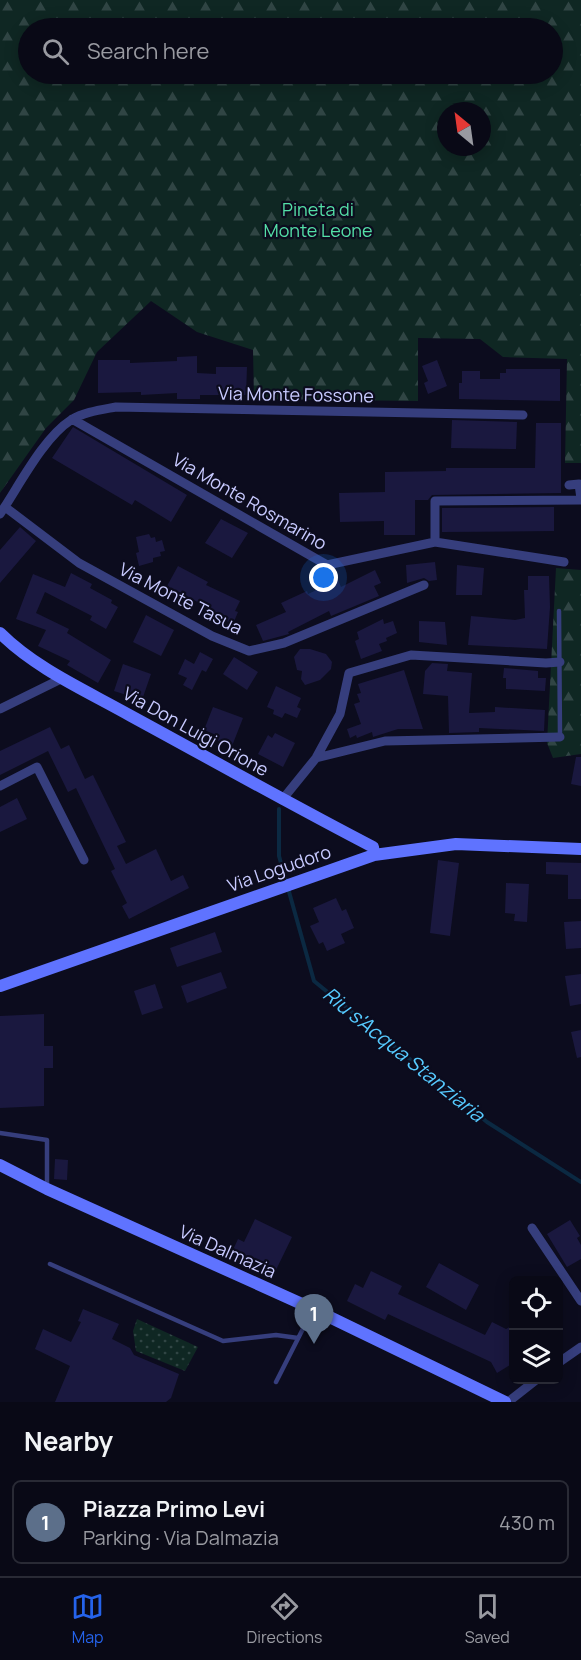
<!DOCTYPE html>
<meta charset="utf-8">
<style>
body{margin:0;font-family:Manrope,sans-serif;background:#171723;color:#f1f3f6}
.controls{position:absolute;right:18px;bottom:18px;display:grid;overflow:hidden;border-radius:9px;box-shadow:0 3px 15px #0003}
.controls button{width:54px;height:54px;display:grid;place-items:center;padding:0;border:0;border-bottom:2px solid #292a35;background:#090916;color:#f1f3f6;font:30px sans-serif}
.compass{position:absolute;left:437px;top:102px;width:54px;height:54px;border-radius:50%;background:#090916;box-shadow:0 3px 15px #0003;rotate:331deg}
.you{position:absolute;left:324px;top:578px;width:21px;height:21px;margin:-15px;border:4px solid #fff;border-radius:50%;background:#1a73e8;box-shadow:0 0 0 9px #1a73e833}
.badge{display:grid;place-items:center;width:39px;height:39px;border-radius:50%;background:#2563eb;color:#fff;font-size:20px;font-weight:700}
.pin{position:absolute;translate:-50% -50px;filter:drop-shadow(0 2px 3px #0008)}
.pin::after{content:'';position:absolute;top:32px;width:21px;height:18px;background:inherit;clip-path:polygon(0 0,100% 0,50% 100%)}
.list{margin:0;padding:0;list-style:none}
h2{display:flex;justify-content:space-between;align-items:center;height:78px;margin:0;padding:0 24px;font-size:26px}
h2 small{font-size:20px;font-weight:400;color:#999aa1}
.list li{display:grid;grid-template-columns:39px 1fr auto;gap:18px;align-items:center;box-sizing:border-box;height:84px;margin:0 12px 12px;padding:0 12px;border:2px solid #292a35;border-radius:9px}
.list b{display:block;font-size:22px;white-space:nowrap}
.list p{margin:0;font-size:20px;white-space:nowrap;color:#999aa1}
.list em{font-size:20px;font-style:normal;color:#999aa1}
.icon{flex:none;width:33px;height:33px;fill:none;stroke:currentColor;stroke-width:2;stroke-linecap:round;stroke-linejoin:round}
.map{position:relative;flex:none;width:581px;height:1402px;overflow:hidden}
.search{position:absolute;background:#090916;box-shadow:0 3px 15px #0003;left:18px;right:18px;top:18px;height:66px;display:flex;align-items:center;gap:15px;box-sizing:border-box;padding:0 21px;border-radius:33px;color:#999aa1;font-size:22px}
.sheet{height:174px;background:#090916}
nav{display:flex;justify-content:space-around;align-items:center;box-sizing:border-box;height:84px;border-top:2px solid #292a35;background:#090916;font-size:16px;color:#999aa1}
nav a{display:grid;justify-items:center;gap:3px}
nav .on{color:#2563eb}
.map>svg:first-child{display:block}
.grass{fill:url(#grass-dots)}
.forest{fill:url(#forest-firs);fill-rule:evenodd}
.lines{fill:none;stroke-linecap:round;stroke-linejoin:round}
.stream{stroke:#0b2942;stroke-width:4}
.building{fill:#1a183f}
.lane{stroke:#363e7d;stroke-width:4.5}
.street{stroke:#363e7d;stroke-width:9}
.secondary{stroke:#5f73ff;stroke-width:12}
.labels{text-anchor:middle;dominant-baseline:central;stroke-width:4.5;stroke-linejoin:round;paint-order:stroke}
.park-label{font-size:18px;fill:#54dfa7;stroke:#0c0c1e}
.street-label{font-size:18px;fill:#c8caff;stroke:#0c0c1e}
.water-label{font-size:20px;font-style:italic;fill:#56caff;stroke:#0c0c1e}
</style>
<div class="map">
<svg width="581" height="1402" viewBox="0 0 581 1402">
<defs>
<pattern id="grass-dots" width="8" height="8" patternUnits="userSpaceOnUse" patternTransform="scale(1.5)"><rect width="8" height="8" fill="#0f2723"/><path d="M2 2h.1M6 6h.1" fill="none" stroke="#304544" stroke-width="1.8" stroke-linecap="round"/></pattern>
<pattern id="forest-firs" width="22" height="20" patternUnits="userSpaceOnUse" patternTransform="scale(1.5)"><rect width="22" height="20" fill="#0f2723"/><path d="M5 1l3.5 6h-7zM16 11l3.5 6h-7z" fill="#304544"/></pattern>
</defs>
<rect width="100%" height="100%" fill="#0c0c1e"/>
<path class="grass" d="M137,1319L198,1347L185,1371L136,1351L133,1331Z"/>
<path class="forest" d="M0,0H581V463H565L567,359L503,357L480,339L418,338V401L254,399L253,350L197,332L151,301L97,352L74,400L46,428L0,493ZM28,28H552V74H28ZM446,111H482V147H446Z
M556,568L581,570V754L553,758L547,743Z"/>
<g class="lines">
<path class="stream" d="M279,809V856L314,981L487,1122L581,1182"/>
</g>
<path class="building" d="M197,356V373L216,374V367H247L246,395H200V399H177V393L141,395V392L98,393V360H130V363L177,361V357Z
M437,360L447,386L428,394L424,383L428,381L422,366Z
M506,369H560V401L459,399V383H462V371H480V379H500V373H506Z
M452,420L517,422L516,449L451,448Z
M536,423H561V493L432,495L428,500H415V535H384V521L340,522L339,493L385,492V472L446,471V468H535Z
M73,427L187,495L171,522L135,500L132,505L52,458Z
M554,507V531L442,532V508Z
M221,519L248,533L232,558L205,543Z
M20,527L36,541L0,583V550Z
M149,534L151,538L155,537L156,542L162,540L165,551L160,552L161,556L153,558V562L139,566L136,553L139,552L136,537Z
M435,562L437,580L429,581L424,578L407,583L406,565Z
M457,565L484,568L482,595H456Z
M178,566L208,582L206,585L240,601L235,611L238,612L233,624L209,613L211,609L167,586Z
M375,570L381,583L374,586L379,596L331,616L329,611L288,632L289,634L263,641L256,625L286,612L281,603L307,591L308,594L338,580L341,587Z
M71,573L92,584L90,588L112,600L111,603L118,607L106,629L90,620L92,616L45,592L36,613L69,629L67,633L111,660L98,683L67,665L70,661L38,646L46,630L16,619L33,574L65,587Z
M528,576H549L550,607L547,649L468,645L471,616L515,620L525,618L524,590H528Z
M146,615L174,630L161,656L133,642Z
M383,619L384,624L393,621L397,633L386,638L387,641L379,644L382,651L361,659L355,641L359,639L357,632Z
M419,621L445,622L447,645L419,642Z
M300,649H310L326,654L332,662L331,669L320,680L305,685L301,679L302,671L297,670L294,657Z
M200,652L213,659L206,672L202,670L192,690L183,685L187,678L178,674L185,659L194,664Z
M234,657L258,672L247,690L223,674Z
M432,663L448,664L447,671L472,673L469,713L495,712V707L545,710L544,731L479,728V732L449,733L448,696L423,694L425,671Z
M123,664L151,674L142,700L114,691Z
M504,668L538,671V678H546L545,691L506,689V678H503Z
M404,670L423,729H398L373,737L372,732L357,738L356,735L350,738L347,729L361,724L354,704L360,702L357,694L361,693L358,684Z
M276,686L301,698L297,707L301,709L297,718L285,713L282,718L273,714L274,710L267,707Z
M213,707L243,718L232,746L218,741L219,736L204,730Z
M50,727L61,749L69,745L85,779L93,775L126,842L117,846L126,864L156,849L171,881L183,875L189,888L129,919L122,906L127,903L111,871L115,869L76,788L68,792L48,751L0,775V751Z
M275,733L295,743L283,767L258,754L268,735L272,738Z
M576,757H581V786L571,784Z
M17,798L27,819L0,832V807Z
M438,860L459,863L450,936L430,933Z
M546,862L581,863V899H568V875L546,874Z
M506,883L529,884L527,922L514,921L515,914L505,913Z
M336,898L342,911L346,909L354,928L341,934L345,943L327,951L323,942L319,944L310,926L319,922L313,908Z
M581,921V948L566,949L564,922Z
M215,932L222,952L177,967L170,948Z
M221,972L227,988L187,1003L181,986Z
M581,974V1004L570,1006L565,976Z
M155,984L163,1008L142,1015L134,991Z
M44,1014V1046H53V1068H44V1106L0,1108V1016Z
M581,1030V1057L577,1058L571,1032Z
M55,1159L68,1160L67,1180L54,1179Z
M255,1219L292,1237L275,1272L232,1252L238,1239L244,1242Z
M570,1220L580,1236L577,1238L581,1245V1259L567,1267L547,1234Z
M439,1263L479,1285L466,1310L426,1287Z
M371,1271L402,1286L398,1294L485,1335L492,1322L506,1329L513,1325V1363L497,1373L491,1362L388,1314L385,1320L347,1301L355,1284L363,1288Z
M83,1309L119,1324L112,1339L130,1348L134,1355L179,1374L171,1398L166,1402H55L70,1366L35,1349L43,1329L71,1342L81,1322L78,1321Z"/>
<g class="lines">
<path class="lane" d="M559,611L560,737
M0,1133L47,1140V1186
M50,1264L223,1341L276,1335L298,1338
M276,1382L313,1309"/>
<path class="street" d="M72,419L327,565L435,542L564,562
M569,485L579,484L581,499
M5,507L79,563L212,636L249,651L284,643L424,585
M0,514C19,486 43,438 71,420C84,412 100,410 116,407L523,415
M435,542V501L581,500
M0,709L63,678
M316,758L385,741L560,737
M0,786L37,767L84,860
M282,800L316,758L340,714L349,673L411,655L546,663L560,662
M532,1228L581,1301
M558,1363L581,1347
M508,1402L536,1380"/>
<path class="secondary" d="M0,633C36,669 87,691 131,716C212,760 292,805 373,847L374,855
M0,986L374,855L456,844L581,849
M0,1165L47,1189L313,1309L505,1402"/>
</g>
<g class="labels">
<g class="park-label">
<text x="318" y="209">Pineta di<tspan x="318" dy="21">Monte Leone</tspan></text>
</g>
<g class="street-label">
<text transform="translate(296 394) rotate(1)">Via Monte Fossone</text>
<text transform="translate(250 501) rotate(30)">Via Monte Rosmarino</text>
<text transform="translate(181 598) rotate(27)">Via Monte Tasua</text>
<text transform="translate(196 731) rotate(29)">Via Don Luigi Orione</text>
<text transform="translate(279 868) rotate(-19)">Via Logudoro</text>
<text transform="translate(228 1251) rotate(24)">Via Dalmazia</text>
</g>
<g class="water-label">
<text transform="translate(404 1054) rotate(39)">Riu s'Acqua Stanziaria</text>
</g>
</g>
</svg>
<div class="controls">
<button><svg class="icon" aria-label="locate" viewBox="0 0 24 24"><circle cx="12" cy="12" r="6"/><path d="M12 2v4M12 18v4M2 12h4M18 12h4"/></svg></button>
<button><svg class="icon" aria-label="layers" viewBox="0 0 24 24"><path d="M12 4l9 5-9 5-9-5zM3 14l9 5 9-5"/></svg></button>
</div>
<svg class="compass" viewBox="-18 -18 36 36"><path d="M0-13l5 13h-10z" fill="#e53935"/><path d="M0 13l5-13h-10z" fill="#999aa1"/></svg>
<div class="you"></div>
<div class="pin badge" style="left:314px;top:1344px;background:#5c6f8a">1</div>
<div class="search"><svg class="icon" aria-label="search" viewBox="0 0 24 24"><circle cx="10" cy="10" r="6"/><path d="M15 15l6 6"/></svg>Search here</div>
</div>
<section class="sheet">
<h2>Nearby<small></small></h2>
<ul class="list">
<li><span class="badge" style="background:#5c6f8a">1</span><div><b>Piazza Primo Levi</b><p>Parking · Via Dalmazia</p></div><em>430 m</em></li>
</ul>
</section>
<nav>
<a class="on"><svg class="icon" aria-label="map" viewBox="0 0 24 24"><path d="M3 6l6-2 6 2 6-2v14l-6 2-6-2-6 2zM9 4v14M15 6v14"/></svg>Map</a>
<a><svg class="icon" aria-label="directions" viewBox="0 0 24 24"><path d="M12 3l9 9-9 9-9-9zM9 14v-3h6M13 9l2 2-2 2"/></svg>Directions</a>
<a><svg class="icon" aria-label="saved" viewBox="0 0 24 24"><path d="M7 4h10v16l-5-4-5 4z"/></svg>Saved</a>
</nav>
